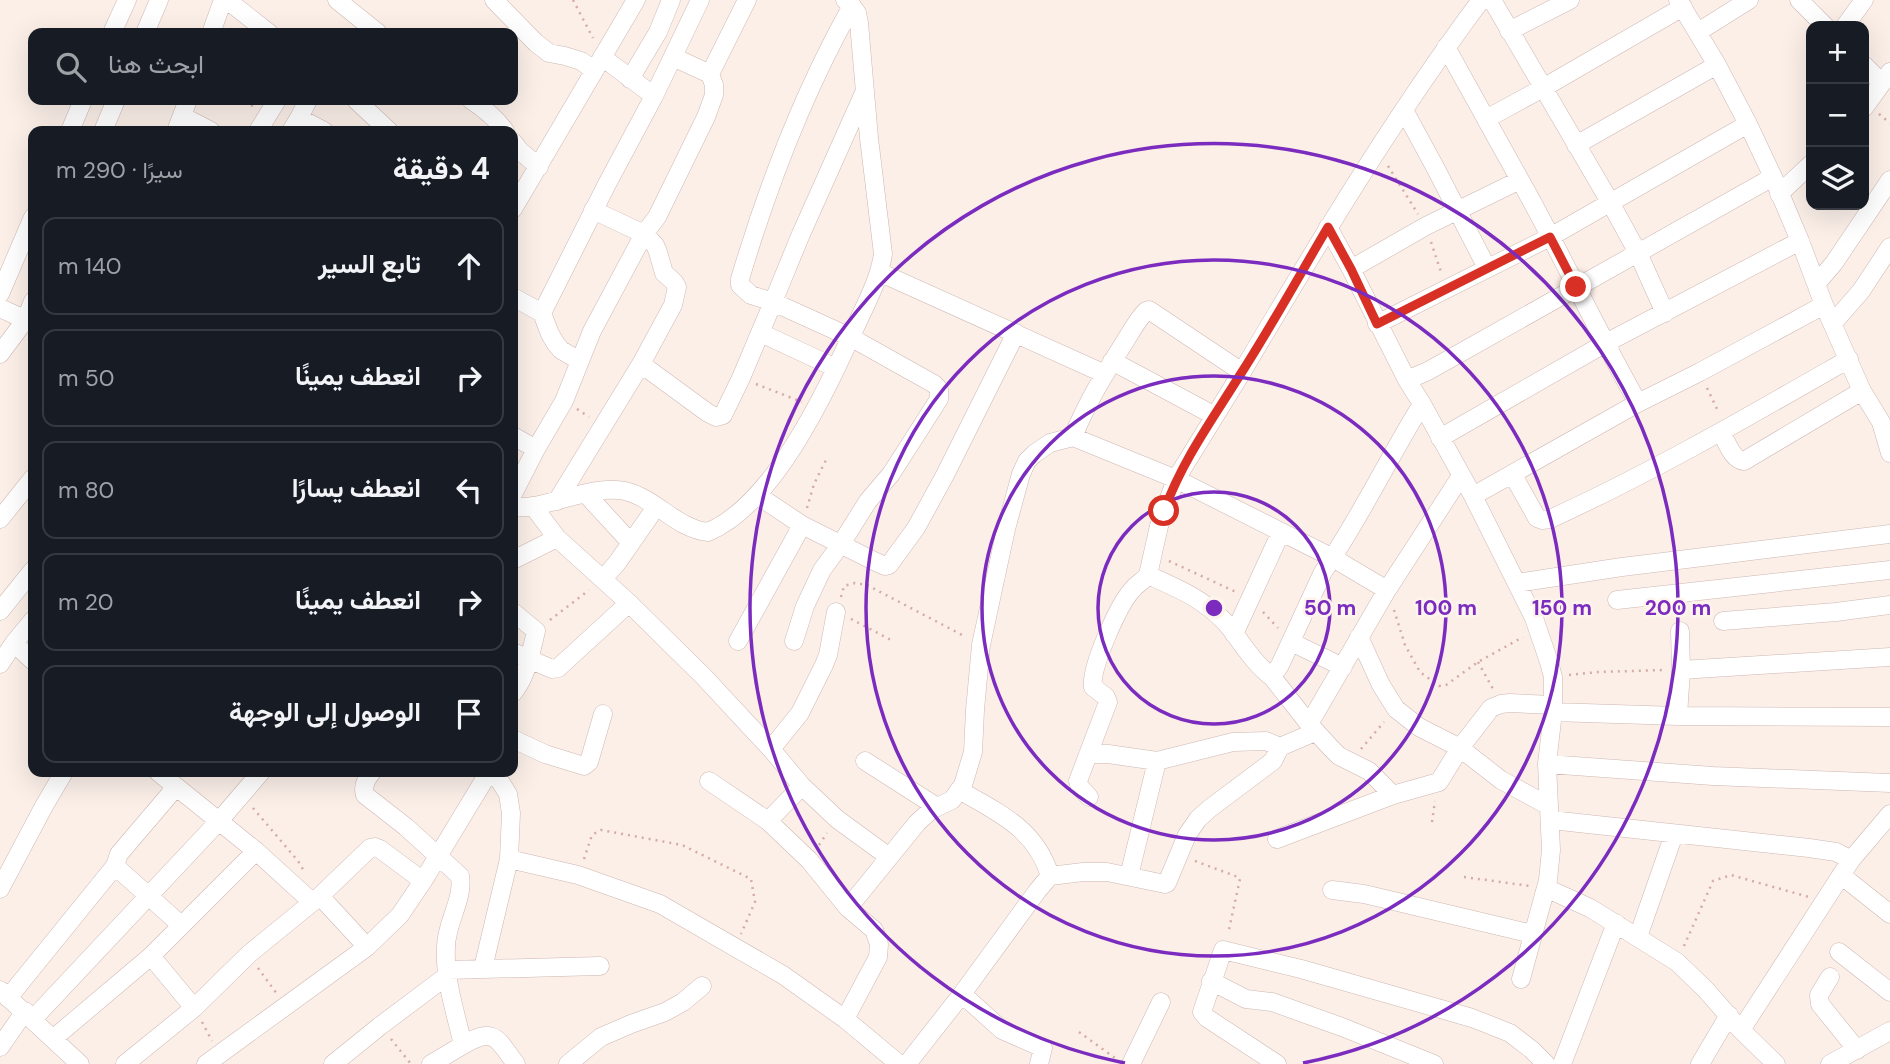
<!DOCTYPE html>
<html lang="ar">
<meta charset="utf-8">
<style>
body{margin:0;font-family:"DM Sans",Vazirmatn,sans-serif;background:#242831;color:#f1f3f6;direction:rtl}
.controls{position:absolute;right:21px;top:21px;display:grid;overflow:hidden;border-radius:14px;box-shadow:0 7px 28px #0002}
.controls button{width:63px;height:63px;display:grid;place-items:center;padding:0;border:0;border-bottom:2px solid #363941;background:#171b24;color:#f1f3f6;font:35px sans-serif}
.stop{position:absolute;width:21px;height:21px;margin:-16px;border:5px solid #d93025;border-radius:50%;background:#fff}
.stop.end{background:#d93025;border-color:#fff;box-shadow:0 2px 7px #0008}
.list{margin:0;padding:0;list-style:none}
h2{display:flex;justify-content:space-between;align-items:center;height:91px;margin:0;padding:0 28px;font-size:30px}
h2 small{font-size:23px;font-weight:400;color:#9ea1a6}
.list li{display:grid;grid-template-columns:46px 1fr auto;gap:21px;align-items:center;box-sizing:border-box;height:98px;margin:0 14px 14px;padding:0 14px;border:2px solid #363941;border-radius:14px}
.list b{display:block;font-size:26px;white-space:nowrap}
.list em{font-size:23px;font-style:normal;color:#9ea1a6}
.icon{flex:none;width:38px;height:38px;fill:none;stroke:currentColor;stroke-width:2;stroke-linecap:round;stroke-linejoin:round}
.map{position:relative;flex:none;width:1890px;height:1064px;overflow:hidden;direction:ltr}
.search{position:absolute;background:#171b24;box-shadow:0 7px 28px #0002;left:28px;top:28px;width:490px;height:77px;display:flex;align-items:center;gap:18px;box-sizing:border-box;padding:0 24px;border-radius:14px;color:#9ea1a6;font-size:26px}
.panel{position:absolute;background:#171b24;box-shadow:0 7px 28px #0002;left:28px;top:126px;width:490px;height:651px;border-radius:14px;direction:rtl}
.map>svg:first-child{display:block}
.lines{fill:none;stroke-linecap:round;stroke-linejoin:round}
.minor-casing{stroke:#ceb7b2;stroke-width:19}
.path{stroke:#d3aca5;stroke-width:2.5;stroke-dasharray:2 5;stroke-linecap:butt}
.minor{stroke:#fff;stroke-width:18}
.route{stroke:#d93025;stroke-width:9}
.ring{fill:none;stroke:#7b2cbf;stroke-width:3.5}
.centre{fill:#7b2cbf;stroke:#fef4ee;stroke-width:3.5}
.ring-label{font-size:21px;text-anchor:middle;font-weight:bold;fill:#7b2cbf;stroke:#fef4ee;stroke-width:5;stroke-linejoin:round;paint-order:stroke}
</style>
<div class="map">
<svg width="1890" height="1064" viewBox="0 0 1890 1064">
<rect width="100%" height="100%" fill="#fbefe8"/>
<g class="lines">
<defs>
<path id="minor" d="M227,0L269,33
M337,0L378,33
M494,0L536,43L549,53L565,56L581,61L594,70
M845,0L852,6C804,91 768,185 740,279V285L751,295L773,302L801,234L864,93
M1492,0L1610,202L1638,253L1665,313
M1678,0L1717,65L1748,124L1773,177L1800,241L1824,305L1862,391L1881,422L1890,453
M1799,0L1825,26
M1845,26L1864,0
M1509,31L1570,0
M1698,32L1749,0
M112,33L127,0
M145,33L159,0
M211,33L223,0
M1446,47L1486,119L1543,88L1683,7
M602,57L654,96
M673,57L710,74L747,0
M1864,65L1882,83
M630,79L658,32L671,0
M356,100L389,131
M471,100C485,109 495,117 505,131
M1864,108L1890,72
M1404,110L1436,169L1487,268
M182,116L211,131
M299,118L308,100
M1486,119L1520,180
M70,131L83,100
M103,131L116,100
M176,131L188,100
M258,131L277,100
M291,131L299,118L324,131
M513,142L520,151L539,167
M1576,145L1717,65
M1779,194L1811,164
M513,209L636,0
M1328,227L1351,269L1407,380
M1351,269L1426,226L1520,180C1561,253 1596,329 1638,403
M879,272L1105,374
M1816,284L1834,263L1890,180
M0,294L33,217
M513,297L542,313L550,334L556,344L561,350L580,361
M0,308L33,323
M1149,310L1242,372L1176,479L1073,437C1086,404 1105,373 1124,343C1131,332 1137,320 1146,311Z
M542,313L607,184L654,96L700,0
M1833,323L1861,291L1890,247
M1377,324L1550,237L1748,124
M761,333L836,368
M0,354L26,319L33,301
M1112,361L1215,416
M641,364L673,305L677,287L674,282L664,273L658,252L655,245L644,234L657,217L706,117L714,95V85L710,74
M1242,372C1317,245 1393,118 1481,0
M1721,432C1727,442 1732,460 1744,461L1862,391
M513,436L536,449
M1440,438L1604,344L1800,241
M1513,475L1537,518L1542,520L1550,519C1653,472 1751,415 1849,359
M513,494L536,449L564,401L592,331L644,234L593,210
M586,494L631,543
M757,495L802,525L876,562L885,566L889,565L916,528L945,475L1016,333
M1473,496L1638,403L1700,372L1824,305
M557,501L641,364L708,413L716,417L723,415L741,378L773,302L850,337L934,384L939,389V399L891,474L868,501L841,544L822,570L805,606L794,641
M533,506L557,538L629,603L704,677L771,749L802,786L837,819L889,857
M513,508C520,507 527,507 534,506C562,501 598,485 625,491C655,498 677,529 708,532C774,504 825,393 854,330C865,305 879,281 883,254L869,138L859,23L857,13L852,6
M0,519L33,478
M513,560L557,538
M603,579L617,563L656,507
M1517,583L1622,567L1890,534
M1387,590L1333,558L1176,479L1159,526L1148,575C1179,589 1202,598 1226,623C1241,641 1253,663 1272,677L1280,665L1323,572C1360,518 1388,459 1422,404
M1617,600L1890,570
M0,611L33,570
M513,612L536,631C531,652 527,676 513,693
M1723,621L1836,612L1890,605
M1234,634L1281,532
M1359,637L1381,685L1396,709L1419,727L1460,748L1501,780L1549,806
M738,641L802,525
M1291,642L1343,667
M14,643L33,661
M513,652L552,669L558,668L629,603
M0,664L14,643L33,620
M1681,670L1890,657
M1272,677L1309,724L1330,747L1339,756L1369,771L1393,795
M1553,712L1678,716L1890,717
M1678,716L1681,670L1680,631
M1309,724L1387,590L1461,476
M513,739L545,754L584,766L589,762L603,714
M771,749L800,713L824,665L828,655L836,612
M1088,754H1108L1157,761L1233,742L1266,741L1280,747L1315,732
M865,761L937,807
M1547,764L1713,776L1890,783
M372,772C366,779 362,786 365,795L406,827L460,876C464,900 446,922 446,947C444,979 456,1014 463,1045C495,1026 497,1039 516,1064
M709,781L768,821L809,860L848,908L874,930L879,944L878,957L845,1019
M959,790C999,813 1036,829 1050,876
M1089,797L1080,787L1078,781L1108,702L1106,697L1093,687C1090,668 1119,604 1132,590C1137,583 1143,582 1148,575
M1551,820L1809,848L1836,852L1851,860
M768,821L802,786
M1277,839L1393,795L1439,782L1460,748L1491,708L1501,704L1510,703L1553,705
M256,851L312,902
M509,859L578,875L660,904L783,975L845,1019L899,1064
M115,866L181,925
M1841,875L1890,914
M1129,876L1157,761
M1546,888L1590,908L1677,962L1706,990L1741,1030L1776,1064
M0,889L44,806L64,772
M1332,890L1364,894L1532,934
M320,896L367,947
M848,908L917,823L931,810L952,800L963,785L973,752L975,710L981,645L1006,529L1021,474L1027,461L1034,454L1050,443L1073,437
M1638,937L1674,834
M1839,952L1890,992
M151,956L194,1008
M483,968L509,859L511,813L508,794L494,772
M448,970L600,966
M1830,977L1819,995L1820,1004L1857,1050
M1521,979L1548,880L1551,850L1547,764L1553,712V677L1549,662L1534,618L1473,496L1422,404L1407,380L1428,371L1773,177
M1211,981L1246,999L1272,1002L1342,1027L1434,1064
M0,990L80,1064
M962,994L1002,1030L1043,1048L1039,1064
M8,998L115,866L119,854L176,787
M33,1019L219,821L261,772
M1741,1030L1851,860L1890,814
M54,1038L151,956L256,851L158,772
M0,1047L25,1011
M125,1064L194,1008L249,954L320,896L370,848L375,847L380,849L423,881
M206,1064L367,947L400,915L423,881L489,772
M333,1064L380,1026L448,975
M431,1064L463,1045
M568,1064L601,1037L631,1024L665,1012L683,1002L702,986
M907,1064L962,994L1038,890L1050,876L1083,872H1107L1165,884L1167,883L1187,835L1198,819L1209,809L1273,761L1280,747
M1131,1064L1161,1002
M1277,1064L1207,1018L1202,1012L1223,950L1301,969L1472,1018L1510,1033L1532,1050L1546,1064
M1562,1064L1616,923
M1700,1064L1729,1015
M1830,1064L1890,1031"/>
</defs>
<use href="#minor" class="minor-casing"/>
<path class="path" d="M573,0L593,38
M238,100L253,106
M1879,114L1890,123
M1388,166L1418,214
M1431,242L1441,272
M756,384L802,402
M1707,388L1719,413
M577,409L589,417
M807,508L814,484L827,458
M1169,561L1236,592
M841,597L844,586L855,583L867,585L966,637
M1394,610L1405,645L1420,672L1439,686L1446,685L1478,662L1523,637
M1263,612L1278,628
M851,619L891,640
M550,620L589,590
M1478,662L1493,689
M1569,675L1598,672L1664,670
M1361,749L1384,722
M253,808L298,861L304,871
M1432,822L1435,801
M819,845L827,833
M584,859L592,835L601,830L682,845L751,879L755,902L741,934
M1195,861L1238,877L1240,879L1228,934
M1464,877L1530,886
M1684,946L1713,881L1731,875L1809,897
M258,968L277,994
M202,1022L212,1041
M1079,1032L1115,1058
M391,1039L411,1064"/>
<use href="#minor" class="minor"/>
</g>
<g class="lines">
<path class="route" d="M1164,511C1182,461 1212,420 1240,375C1271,327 1299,276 1328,227L1351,269L1377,324L1550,237L1576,287"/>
</g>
<g class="ring">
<circle cx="1214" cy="608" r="116"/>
<circle cx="1214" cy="608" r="232"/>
<circle cx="1214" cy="608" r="348"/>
<path d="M1125 1063A464 464 0 1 1 1303 1063"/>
</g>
<circle cx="1214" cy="608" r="10" class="centre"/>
<g class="ring-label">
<text x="1330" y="615">50 m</text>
<text x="1446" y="615">100 m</text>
<text x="1562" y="615">150 m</text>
<text x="1678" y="615">200 m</text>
</g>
</svg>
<div class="controls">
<button>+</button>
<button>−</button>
<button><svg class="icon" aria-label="layers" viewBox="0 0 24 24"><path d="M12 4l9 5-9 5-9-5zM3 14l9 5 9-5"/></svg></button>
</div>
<div class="stop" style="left:1164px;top:511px"></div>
<div class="stop end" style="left:1576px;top:287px"></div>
<div class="search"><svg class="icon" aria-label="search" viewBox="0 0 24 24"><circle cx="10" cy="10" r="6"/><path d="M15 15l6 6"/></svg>ابحث هنا</div>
<section class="panel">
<h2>4 دقيقة<small>سيرًا · 290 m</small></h2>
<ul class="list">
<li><svg class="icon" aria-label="ahead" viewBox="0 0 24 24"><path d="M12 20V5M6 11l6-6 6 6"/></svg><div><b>تابع السير</b></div><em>140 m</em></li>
<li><svg class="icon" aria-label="right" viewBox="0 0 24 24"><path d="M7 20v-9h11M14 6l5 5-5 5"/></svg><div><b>انعطف يمينًا</b></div><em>50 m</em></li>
<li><svg class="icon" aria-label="left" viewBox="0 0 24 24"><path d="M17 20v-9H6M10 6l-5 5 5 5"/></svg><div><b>انعطف يسارًا</b></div><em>80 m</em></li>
<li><svg class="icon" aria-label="right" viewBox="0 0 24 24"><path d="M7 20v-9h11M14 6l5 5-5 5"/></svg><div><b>انعطف يمينًا</b></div><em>20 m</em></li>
<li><svg class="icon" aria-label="arrive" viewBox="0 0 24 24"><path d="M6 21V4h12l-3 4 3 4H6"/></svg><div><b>الوصول إلى الوجهة</b></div></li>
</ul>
</section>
</div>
